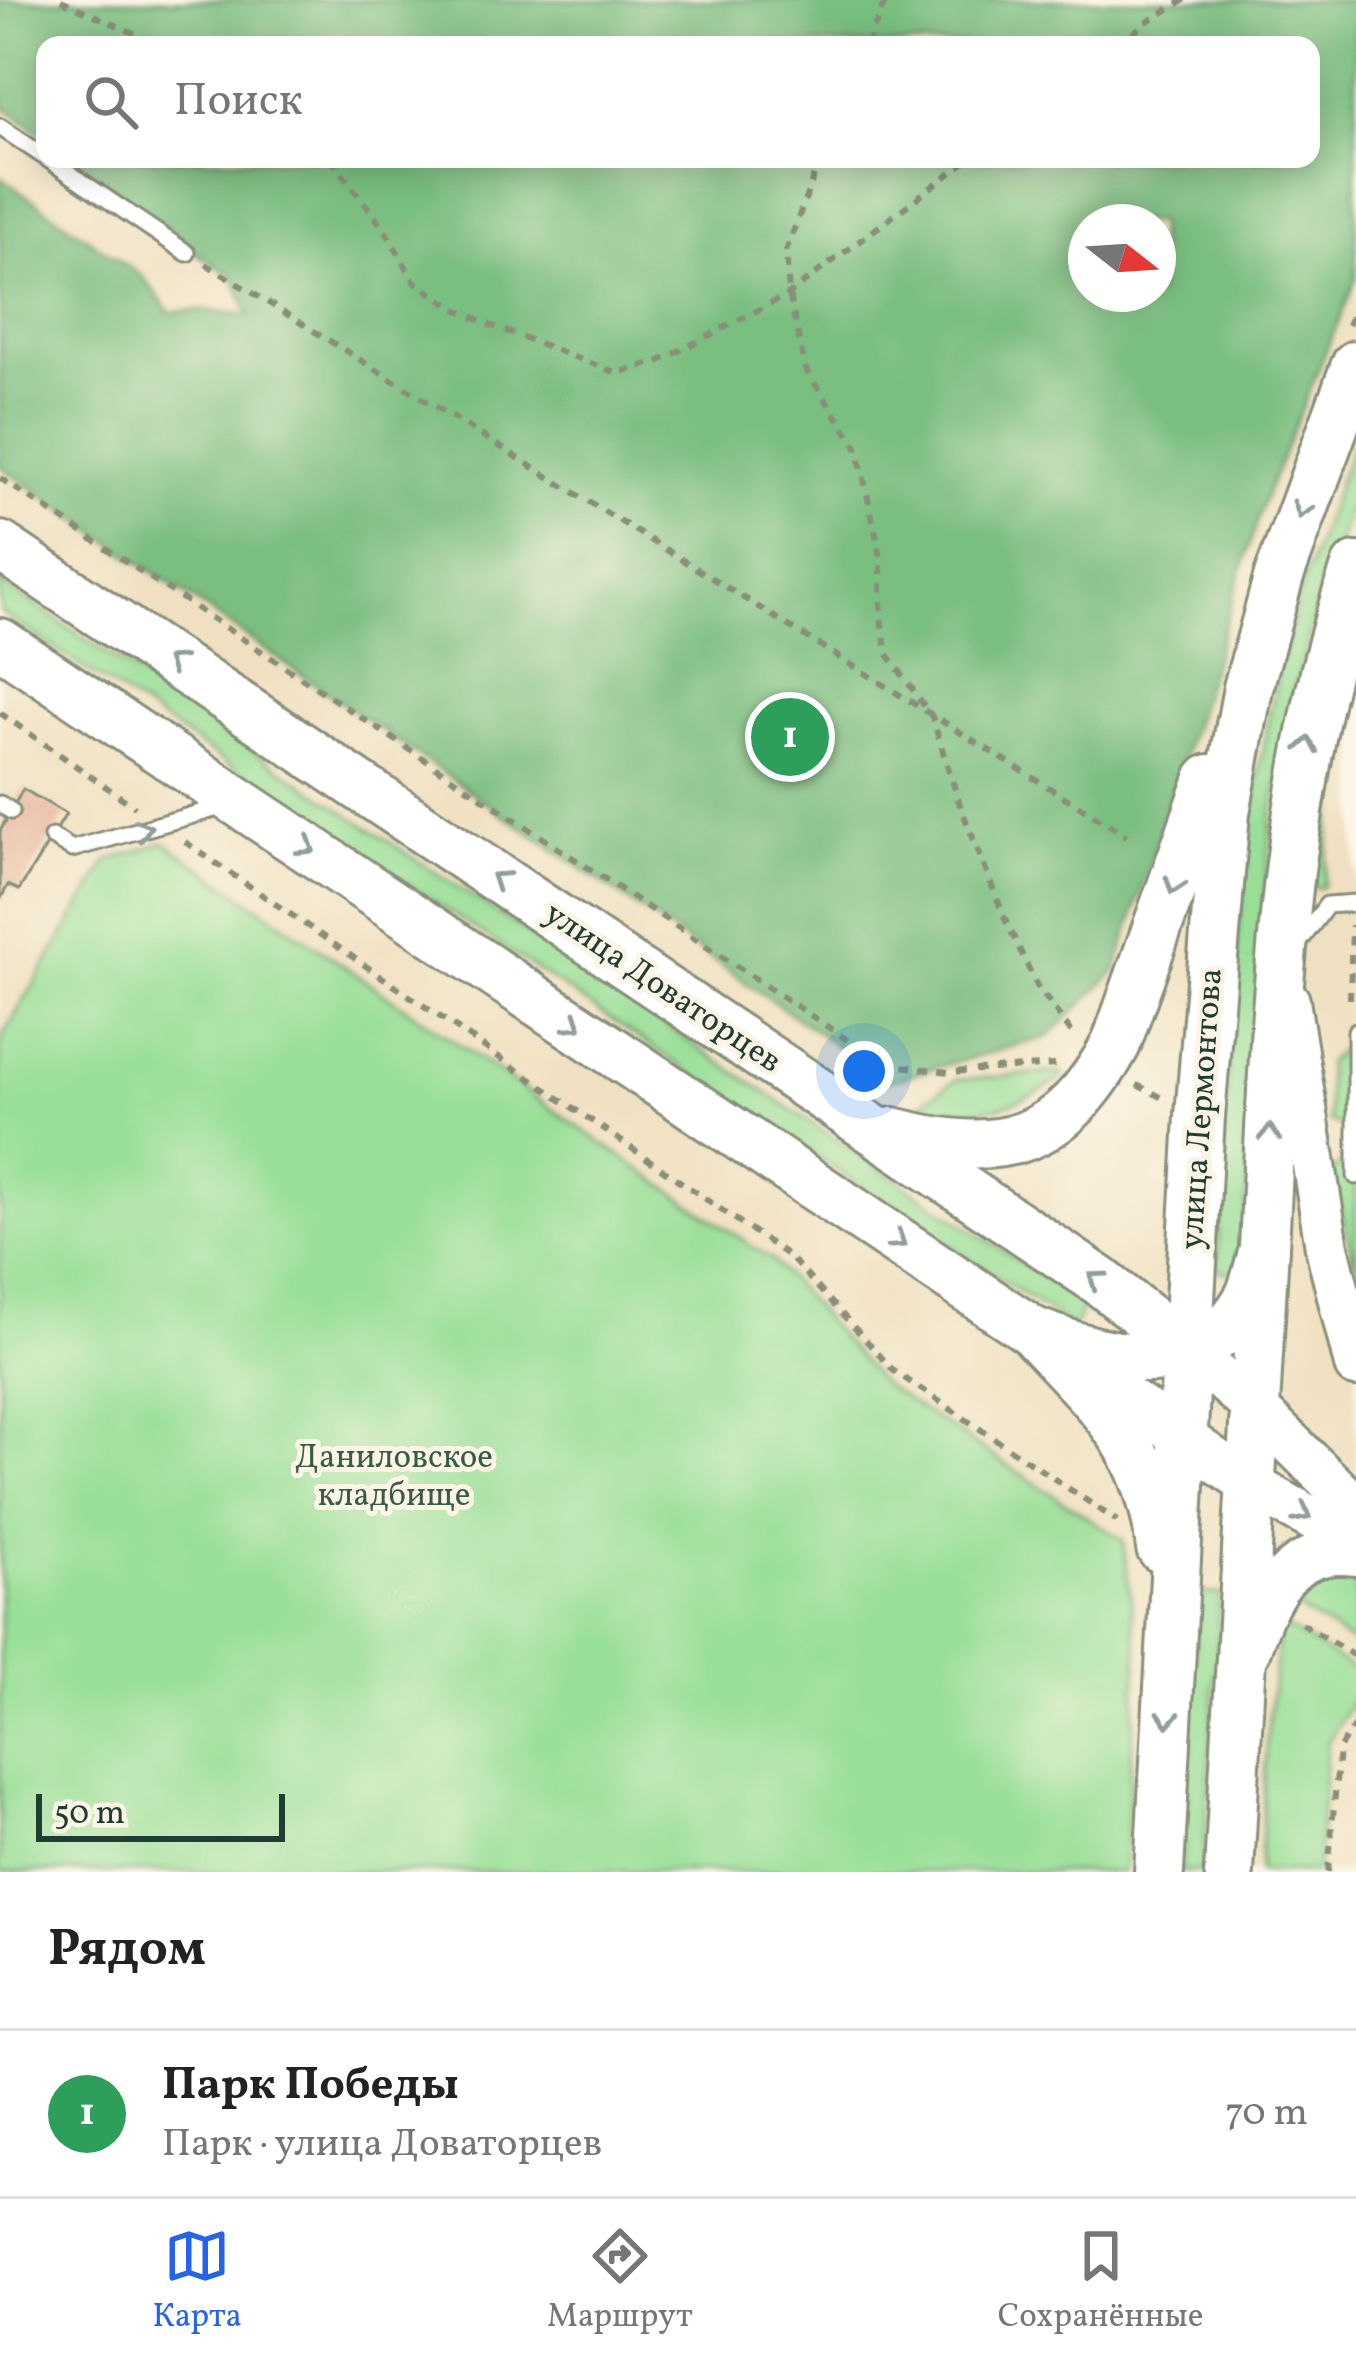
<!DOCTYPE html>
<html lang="ru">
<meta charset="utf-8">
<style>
body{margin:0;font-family:Vollkorn,serif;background:#f2f2f2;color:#222}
.compass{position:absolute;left:1068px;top:204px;width:108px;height:108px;border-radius:50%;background:#fff;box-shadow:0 6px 30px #0003;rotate:107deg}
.scale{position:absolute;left:36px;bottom:30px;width:249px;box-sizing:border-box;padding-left:12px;border:6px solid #1f3d34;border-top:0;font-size:33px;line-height:42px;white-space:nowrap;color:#1f3d34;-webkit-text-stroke:9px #fcf5e5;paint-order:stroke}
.you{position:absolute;left:864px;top:1071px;width:42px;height:42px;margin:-30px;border:9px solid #fff;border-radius:50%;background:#1a73e8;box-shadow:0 0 0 18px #1a73e833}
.badge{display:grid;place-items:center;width:78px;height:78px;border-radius:50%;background:#2563eb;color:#fff;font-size:39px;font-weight:700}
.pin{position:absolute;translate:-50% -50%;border:6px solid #fff;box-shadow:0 3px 12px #0006}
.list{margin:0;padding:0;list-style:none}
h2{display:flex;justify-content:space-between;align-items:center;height:156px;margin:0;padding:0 48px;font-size:51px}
h2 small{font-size:39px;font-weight:400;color:#767676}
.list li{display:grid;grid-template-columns:78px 1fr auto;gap:36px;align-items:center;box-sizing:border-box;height:168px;padding:0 48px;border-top:3px solid #e0e0e0}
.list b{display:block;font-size:45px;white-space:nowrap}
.list p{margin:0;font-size:39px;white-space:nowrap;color:#767676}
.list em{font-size:39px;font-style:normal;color:#767676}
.icon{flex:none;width:66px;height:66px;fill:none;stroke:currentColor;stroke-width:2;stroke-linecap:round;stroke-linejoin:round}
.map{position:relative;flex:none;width:1356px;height:1872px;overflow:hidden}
.search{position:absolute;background:#fff;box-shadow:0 6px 30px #0003;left:36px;right:36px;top:36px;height:132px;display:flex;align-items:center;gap:30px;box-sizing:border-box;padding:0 42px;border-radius:24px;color:#767676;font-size:45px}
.sheet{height:324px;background:#fff}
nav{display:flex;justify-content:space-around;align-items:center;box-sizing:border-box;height:168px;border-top:3px solid #e0e0e0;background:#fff;font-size:33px;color:#767676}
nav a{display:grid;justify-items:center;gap:6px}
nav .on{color:#2563eb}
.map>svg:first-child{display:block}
.green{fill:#99df97;stroke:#5c8e66;stroke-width:3}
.forest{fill:#7abe80;stroke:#4c7e5a;stroke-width:3;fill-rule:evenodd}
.building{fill:#e7b79e}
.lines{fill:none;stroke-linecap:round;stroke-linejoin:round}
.service-casing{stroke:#888e7a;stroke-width:21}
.secondary-casing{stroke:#888e7a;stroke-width:48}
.primary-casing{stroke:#888e7a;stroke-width:54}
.path{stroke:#888e7a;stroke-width:6;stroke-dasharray:9 9;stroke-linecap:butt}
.service{stroke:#fff;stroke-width:15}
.secondary{stroke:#fff;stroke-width:42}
.primary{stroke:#fff;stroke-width:48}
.oneway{stroke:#8f9e9a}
.labels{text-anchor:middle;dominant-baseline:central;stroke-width:10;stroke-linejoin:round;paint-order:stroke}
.street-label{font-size:33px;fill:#1f3d34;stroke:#fcf5e5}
.park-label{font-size:33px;fill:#375d48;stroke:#fcf5e5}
</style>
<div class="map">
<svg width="1356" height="1872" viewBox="0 0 1356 1872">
<rect width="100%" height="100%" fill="#fcf5e5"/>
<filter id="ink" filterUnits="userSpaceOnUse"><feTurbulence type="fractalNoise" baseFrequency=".00833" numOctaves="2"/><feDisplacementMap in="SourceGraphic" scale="24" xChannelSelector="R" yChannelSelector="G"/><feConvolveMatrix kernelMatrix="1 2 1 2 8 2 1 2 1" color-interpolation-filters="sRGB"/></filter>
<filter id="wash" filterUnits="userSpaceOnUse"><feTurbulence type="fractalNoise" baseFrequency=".004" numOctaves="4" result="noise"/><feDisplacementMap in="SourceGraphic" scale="48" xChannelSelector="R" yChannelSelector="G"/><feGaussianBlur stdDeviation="2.7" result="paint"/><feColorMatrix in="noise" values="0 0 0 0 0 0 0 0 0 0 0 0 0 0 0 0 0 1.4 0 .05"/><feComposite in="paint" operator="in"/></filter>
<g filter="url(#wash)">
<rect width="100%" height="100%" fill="#f0e0c1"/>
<path class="green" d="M1356,436V488L1322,589L1292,698L1272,816L1259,964L1242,1269L1237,1273L1222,1272L1217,1267C1229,1077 1233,883 1273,696C1292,608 1324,520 1356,436Z
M0,582L1083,1304L1077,1322L1069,1325L0,612Z
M1356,632V683L1343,735L1323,886L1317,888L1311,884L1317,804Z
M164,842L772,1260L882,1384L1123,1540L1138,1652L1124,1872H0V1050L4,1034L108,861Z
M1341,1050L1346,1053L1347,1129L1329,1121L1326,1063Z
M1047,1073H1062L1064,1077C1016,1108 978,1118 921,1103L956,1080Z
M1344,1161L1350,1164L1356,1186V1272L1332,1171Z
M1356,1566V1645L1288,1603L1314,1574Z
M1198,1593L1220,1594L1203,1872H1181Z
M1280,1624L1356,1671V1695L1327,1743L1317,1872H1259L1268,1726Z"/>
<path class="forest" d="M0,0H1356V279L1263,502L1116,971L1048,1037L888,1081L0,466V177L143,277L170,312L205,310L249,315L233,276L205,259L75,159H1311V45H45V136L0,104ZM1086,222H1158V294H1086Z"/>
<g id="blocks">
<path class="building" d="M23,789L66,814L19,890L8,885L0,900V831Z"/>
</g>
</g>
<g filter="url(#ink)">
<use href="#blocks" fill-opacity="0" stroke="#888e7a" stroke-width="3"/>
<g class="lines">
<defs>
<path id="service" d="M0,127L45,157
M48,159L187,253
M0,804L11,811
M52,837L72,849L225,806
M1297,945L1327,905L1356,903
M1356,1031V1176"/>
<path id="secondary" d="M1288,1001L1327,1247L1356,1365
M1189,1351L1255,1408L1356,1507
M1077,1363L1251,1485L1356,1543
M1248,1652C1267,1598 1287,1545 1356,1554"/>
<path id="primary" d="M0,546L1100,1281L1189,1351
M0,643L1032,1331C1108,1361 1203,1385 1250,1295C1256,1282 1259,1265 1264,1250
M893,1132C1000,1160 1061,1145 1116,1044L1210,779
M1035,1335C1102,1408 1149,1444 1161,1548
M1159,1872L1200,1116L1225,812L1248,688L1279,576L1356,365
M1229,1872C1241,1664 1253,1456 1264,1247C1276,1019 1281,785 1356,567"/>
</defs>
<use href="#service" class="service-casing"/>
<use href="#secondary" class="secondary-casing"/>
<use href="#primary" class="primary-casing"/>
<path class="path" d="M61,0L160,45
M867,45L886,0
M1118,45L1148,21L1185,0
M331,159L385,230L415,282L454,308L490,325L617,373L660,361L789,294L969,159
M820,159L786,251L789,294L805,368L857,447L881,558V618L887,653L932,717L960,805L1005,919L1037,986L1074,1036
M206,264L1127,836
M1348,325L1356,307
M0,478L884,1064L949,1072L1055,1065
M0,713L135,807
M185,842L789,1256L894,1371L1117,1521
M1350,999L1352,925
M1137,1085L1163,1098
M1301,1623L1356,1657
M1328,1872L1339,1749L1356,1723"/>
<use href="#service" class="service"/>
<use href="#secondary" class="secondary"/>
<use href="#primary" class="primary"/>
</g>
<defs><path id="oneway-chevron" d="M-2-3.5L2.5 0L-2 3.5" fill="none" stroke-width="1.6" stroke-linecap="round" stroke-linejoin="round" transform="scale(3)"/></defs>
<g class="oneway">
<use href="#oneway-chevron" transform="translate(1302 510) rotate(109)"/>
<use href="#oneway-chevron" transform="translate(174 662) rotate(-146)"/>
<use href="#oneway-chevron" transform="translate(1308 745) rotate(-80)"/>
<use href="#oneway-chevron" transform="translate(144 829) rotate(-16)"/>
<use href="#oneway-chevron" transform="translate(307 847) rotate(33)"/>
<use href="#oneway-chevron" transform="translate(499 879) rotate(-146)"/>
<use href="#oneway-chevron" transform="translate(1174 886) rotate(109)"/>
<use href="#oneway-chevron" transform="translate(574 1024) rotate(34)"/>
<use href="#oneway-chevron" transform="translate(1270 1133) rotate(-87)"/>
<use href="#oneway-chevron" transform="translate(898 1241) rotate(34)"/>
<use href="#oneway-chevron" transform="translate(1096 1279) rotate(-144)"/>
<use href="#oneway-chevron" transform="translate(1303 1514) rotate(29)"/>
<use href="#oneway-chevron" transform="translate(1168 1719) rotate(93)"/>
</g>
</g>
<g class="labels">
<g class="street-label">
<text transform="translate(662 989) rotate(34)">улица Доваторцев</text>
<text transform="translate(1203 1109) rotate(-86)">улица Лермонтова</text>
</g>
<g class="park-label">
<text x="394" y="1459">Даниловское<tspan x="394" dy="38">кладбище</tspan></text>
</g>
</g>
</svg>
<svg class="compass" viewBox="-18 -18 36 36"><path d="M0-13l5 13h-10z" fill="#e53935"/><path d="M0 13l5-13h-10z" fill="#767676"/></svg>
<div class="scale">50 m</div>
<div class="you"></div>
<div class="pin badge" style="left:790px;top:737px;background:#2e9e5b">1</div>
<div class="search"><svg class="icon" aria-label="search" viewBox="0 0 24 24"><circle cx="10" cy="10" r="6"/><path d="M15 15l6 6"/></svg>Поиск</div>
</div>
<section class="sheet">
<h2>Рядом<small></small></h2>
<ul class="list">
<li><span class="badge" style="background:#2e9e5b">1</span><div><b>Парк Победы</b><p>Парк · улица Доваторцев</p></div><em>70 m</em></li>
</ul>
</section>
<nav>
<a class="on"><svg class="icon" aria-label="map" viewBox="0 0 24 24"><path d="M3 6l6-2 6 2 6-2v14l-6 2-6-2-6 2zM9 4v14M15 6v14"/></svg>Карта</a>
<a><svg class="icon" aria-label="directions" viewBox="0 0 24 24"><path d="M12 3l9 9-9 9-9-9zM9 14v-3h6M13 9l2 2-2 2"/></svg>Маршрут</a>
<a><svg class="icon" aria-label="saved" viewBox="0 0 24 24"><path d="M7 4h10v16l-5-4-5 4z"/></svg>Сохранённые</a>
</nav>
